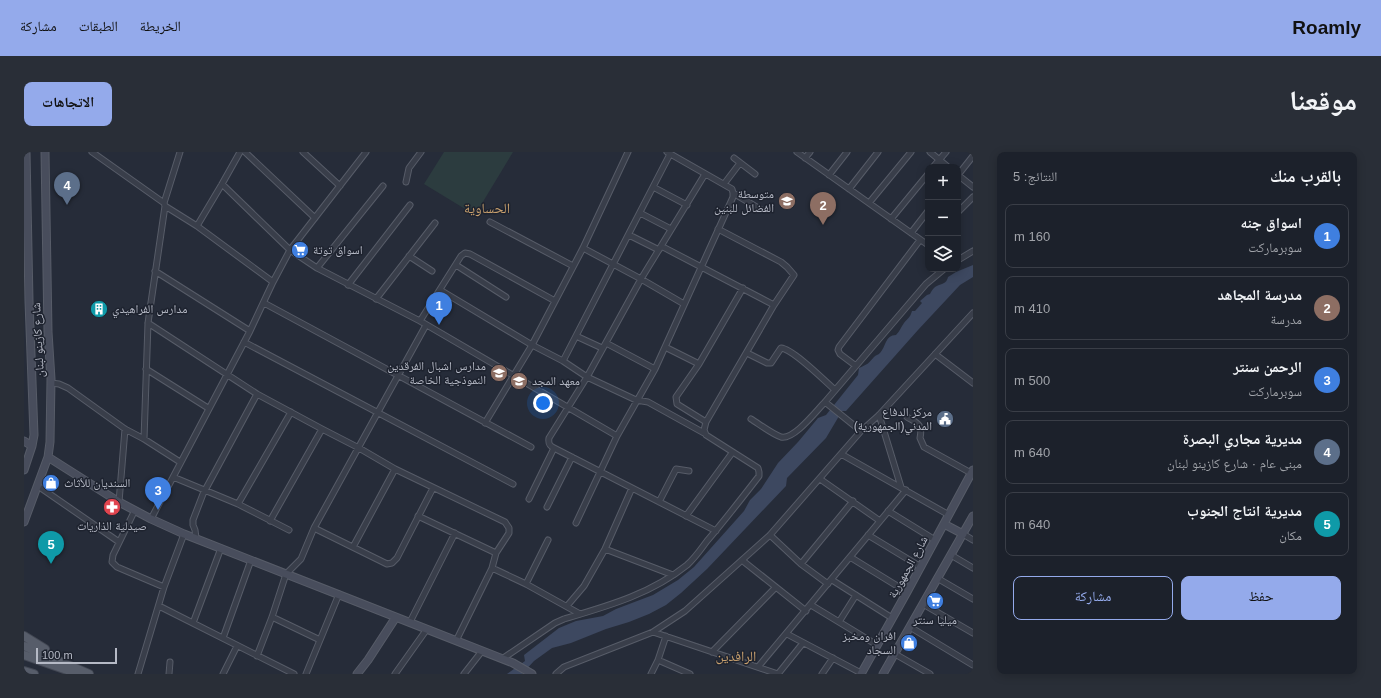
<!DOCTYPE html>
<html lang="ar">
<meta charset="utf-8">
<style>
body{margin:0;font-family:Arial,"Noto Naskh Arabic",sans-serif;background:#292e37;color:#f1f3f6;direction:rtl}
.controls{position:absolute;right:12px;top:12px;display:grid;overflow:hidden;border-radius:8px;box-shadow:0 2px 10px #0003}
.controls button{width:36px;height:36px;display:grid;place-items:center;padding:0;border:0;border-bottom:1px solid #3a3e47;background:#1c212b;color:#f1f3f6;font:20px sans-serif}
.scale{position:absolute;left:12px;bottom:10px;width:81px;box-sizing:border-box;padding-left:4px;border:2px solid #b5b9c5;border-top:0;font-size:11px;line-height:14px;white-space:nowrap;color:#b5b9c5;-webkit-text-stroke:3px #1e232f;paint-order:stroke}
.you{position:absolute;left:519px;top:251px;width:14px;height:14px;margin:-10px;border:3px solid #fff;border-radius:50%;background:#1a73e8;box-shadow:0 0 0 6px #1a73e833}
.badge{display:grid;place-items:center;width:26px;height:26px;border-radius:50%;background:#94aaeb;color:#fff;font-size:13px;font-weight:700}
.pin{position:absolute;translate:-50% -33px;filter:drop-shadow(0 1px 2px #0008)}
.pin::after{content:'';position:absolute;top:21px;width:14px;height:12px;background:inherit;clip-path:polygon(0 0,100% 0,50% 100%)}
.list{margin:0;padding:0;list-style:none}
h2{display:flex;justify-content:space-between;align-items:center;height:52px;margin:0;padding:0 16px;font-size:17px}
h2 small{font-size:13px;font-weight:400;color:#a0a3a9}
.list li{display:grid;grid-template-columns:26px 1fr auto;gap:12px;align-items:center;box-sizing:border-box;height:64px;margin:0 8px 8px;padding:0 8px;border:1px solid #3a3e47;border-radius:8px}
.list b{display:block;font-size:15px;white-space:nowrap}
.list p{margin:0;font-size:13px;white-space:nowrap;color:#a0a3a9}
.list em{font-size:13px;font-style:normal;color:#a0a3a9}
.actions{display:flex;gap:8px;padding:12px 16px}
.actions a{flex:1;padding:9px 0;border:1px solid #94aaeb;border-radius:8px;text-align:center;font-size:14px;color:#94aaeb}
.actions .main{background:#94aaeb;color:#111}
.icon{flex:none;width:22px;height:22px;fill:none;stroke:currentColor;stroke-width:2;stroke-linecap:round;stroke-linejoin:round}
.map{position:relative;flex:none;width:949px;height:522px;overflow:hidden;direction:ltr;border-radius:8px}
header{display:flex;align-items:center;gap:24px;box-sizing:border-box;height:56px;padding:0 20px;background:#94aaeb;color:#111}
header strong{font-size:19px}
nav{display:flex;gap:22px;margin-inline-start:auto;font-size:14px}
.intro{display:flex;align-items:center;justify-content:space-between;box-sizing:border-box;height:96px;padding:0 24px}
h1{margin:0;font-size:28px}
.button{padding:10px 18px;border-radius:8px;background:#94aaeb;color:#111;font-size:14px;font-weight:700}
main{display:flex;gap:24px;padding:0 24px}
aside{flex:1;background:#1c212b;border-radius:8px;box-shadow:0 2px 10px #0003}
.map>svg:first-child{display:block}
.green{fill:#2c3c3f}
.water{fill:#3d4860}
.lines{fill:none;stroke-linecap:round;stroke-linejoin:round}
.street-casing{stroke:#575c68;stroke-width:7}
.secondary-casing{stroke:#575c68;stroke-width:9}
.primary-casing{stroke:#424753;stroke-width:10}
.street{stroke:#393e4a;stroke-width:5}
.secondary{stroke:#484d5c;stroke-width:7}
.primary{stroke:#575d6a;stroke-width:8}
.labels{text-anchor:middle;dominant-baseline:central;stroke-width:3;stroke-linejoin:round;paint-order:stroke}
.poi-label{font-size:12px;fill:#b5b9c5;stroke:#1e232f;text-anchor:end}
.street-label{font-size:12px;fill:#b5b9c5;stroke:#1e232f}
.quarter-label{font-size:14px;fill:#c8a06e;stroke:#1e232f}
</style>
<header>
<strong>Roamly</strong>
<nav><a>الخريطة</a><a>الطبقات</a><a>مشاركة</a></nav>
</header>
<div class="intro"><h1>موقعنا</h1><a class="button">الاتجاهات</a></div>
<main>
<aside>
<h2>بالقرب منك<small>النتائج: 5</small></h2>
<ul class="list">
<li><span class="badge" style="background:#3f7fe0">1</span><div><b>اسواق جنه</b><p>سوبرماركت</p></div><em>160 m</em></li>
<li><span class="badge" style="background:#8d6e63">2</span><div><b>مدرسة المجاهد</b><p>مدرسة</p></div><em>410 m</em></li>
<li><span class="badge" style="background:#3f7fe0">3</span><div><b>الرحمن سنتر</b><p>سوبرماركت</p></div><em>500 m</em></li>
<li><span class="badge" style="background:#5c6f8a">4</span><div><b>مديرية مجاري البصرة</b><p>مبنى عام · شارع كازينو لبنان</p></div><em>640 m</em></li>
<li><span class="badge" style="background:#0f9aa8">5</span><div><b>مديرية انتاج الجنوب</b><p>مكان</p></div><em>640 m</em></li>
</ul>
<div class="actions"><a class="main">حفظ</a><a>مشاركة</a></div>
</aside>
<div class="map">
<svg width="949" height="522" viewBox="0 0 949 522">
<rect width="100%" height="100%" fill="#262c39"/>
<path class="green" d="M420,0H489L451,63L400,32Z"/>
<path class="water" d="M949,113V125L936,133L894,178L822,259H818L802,286L763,326L762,334L683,417L657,441L642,453L625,462L605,470L582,477L547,491L528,496L510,509L498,522H483L501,509L500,503L535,476L552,469L579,464L592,457L629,443L654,428L670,415L720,359L726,348L737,337L754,311L774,290L794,266L802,263L834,223L835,216C844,212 844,212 850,205C852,203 854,203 856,201C862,195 861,183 872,183C876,179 877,175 880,171C884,166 886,166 888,159H891L898,151L896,149L903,143L906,142C907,140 908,138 910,136C915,131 922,134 924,125L932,120Z"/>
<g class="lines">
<defs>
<path id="street" d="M68,0L140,51L141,54L173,74L249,130
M221,0L291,66
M279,0L316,34
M643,0L708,37L709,41L736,57
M773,0L904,93
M906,0L924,15
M949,4L934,23L949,35
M710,6L731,22
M781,6L786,0
M909,15L922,0
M681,22L617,127L563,225L525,286C524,292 526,294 530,296L692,379
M805,23L823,0
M382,30L385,16L397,0
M198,32L266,98L293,116L396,169L593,284
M700,32L716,11
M629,35L663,53
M825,37L854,0
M140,51L156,0
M845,51L887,0
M934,60L949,45
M616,61L647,77
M867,67L904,22
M466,70L549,114
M173,74L198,32L216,0
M887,81L904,59
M605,83L635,98
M637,94L750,153
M559,96L617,127L660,152
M385,104L408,119
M934,108L949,99
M432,113L482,145
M293,116L359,34
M131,119L226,179
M324,133L386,53
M416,138L508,193L539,209L563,225L612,248L624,250L680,281
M352,147L411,71
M240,151L507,295
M396,169L437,104L441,101L446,102L531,149
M124,171L233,242L298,277L335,296L371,317L481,370L485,376V381L472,401L468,416L432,489
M552,184L578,196
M220,190L489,332
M582,191L631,217
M641,195L675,212
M723,201L743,211H747L757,196C769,197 801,229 811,238
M911,202L949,231
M539,209L646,2
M832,214L816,202L814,198L815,195L896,88
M122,217L184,256
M27,231L35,232L44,236L101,277L120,287L156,310
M801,250L837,279
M855,263L877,335
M883,265C893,271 899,272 896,286L900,295L947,321
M727,267C735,272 748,282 757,285C770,288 792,259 801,250L902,132L920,117
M682,270L653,252L652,245L675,212L719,136
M461,271L508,193L559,96L604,0
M120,287L124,171L141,54
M817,302L925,363
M149,325L214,352L265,378
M796,327L856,369
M14,334L95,390
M505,347L530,296
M95,350L101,277
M635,350L652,317L665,319
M214,352L267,260
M523,355L548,305
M111,358L89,403L88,410L93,415L140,435
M864,359L911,388
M394,364L472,401
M662,364L708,301
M127,367L226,179L249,130L266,98L342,0
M246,369L298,277
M552,371L593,284L631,217L709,45V41
M290,376L363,412L368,411L373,406L409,336
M939,382L949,388
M746,383L777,412L804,432
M844,383L897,415
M172,386L171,378L169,373V368L179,342L233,242
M329,395L371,317
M581,397L649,423
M927,403L949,416
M826,405L883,440
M719,409L782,459
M777,412L829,349
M468,416L502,432L556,462
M913,426L949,447
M808,428L868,466
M502,432L524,388
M899,452L949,481
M787,453L853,493
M135,454L270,522
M543,454L560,434L581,397L608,336
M248,465L296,488
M386,470L431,381
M815,470L832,443
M169,471L197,396
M886,475L949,513
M629,480L754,522
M763,482L837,521
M199,486L227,408
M688,500L751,436
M871,502L906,522
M233,504L248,465L262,422L277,407L290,376L402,173
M478,507L531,471L540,467C584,454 627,442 663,413C671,406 677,397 683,389C701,368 718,346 735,324V320L734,316L682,283L680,278L682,270L750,153L770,123L763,115L757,110L694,77
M634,508L666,522
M734,515L882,338
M114,522L140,435L160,382
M145,522L146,510
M199,522L213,494
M282,522L315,442
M371,522L403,477
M440,522L458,499
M532,522L540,515L629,480L661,459L746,383L837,279L855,263L949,161
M627,522L634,508L642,484
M754,522L779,491
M798,522L809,506"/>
<path id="secondary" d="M0,289L8,294
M24,305L95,350L127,367L160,382L489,511L508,522
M0,318L8,294L10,283L5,149L2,0
M0,370L24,305L26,290L27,227L24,180L21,0
M920,372L939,382
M333,522L344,508L372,465
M837,522L883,440L949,318
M859,522L949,364"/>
<path id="primary" d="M0,484L21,497
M0,494L65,522
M0,503L43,518L57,521
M0,519L10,522"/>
</defs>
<use href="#street" class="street-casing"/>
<use href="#secondary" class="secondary-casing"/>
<use href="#primary" class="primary-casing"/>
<use href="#street" class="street"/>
<use href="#secondary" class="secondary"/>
<use href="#primary" class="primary"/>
</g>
<defs>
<symbol id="school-disc" viewBox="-11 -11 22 22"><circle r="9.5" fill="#8d6e63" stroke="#1e232f"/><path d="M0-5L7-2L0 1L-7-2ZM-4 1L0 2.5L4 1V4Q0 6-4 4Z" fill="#fff"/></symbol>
<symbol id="supermarket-disc" viewBox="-11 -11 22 22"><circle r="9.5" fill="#3f7fe0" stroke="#1e232f"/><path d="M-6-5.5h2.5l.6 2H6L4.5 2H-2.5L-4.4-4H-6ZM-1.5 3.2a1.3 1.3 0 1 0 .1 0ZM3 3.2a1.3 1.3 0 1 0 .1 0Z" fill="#fff"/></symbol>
<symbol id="building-disc" viewBox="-11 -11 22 22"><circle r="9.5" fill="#0f9aa8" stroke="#1e232f"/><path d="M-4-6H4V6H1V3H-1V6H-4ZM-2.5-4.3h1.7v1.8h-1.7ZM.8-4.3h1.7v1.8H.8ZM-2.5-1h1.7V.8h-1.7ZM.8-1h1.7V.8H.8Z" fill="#fff"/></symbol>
<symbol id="civic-disc" viewBox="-11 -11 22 22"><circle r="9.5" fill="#5c6f8a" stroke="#1e232f"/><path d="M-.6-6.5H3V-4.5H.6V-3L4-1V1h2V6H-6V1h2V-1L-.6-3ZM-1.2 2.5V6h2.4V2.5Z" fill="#fff"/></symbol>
<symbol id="shop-disc" viewBox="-11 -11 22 22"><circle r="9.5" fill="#3f7fe0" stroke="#1e232f"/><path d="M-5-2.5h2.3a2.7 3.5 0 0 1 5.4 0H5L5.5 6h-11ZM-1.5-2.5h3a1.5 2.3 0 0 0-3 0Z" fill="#fff"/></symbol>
<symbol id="pharmacy-disc" viewBox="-11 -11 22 22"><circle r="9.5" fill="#e0444e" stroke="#1e232f"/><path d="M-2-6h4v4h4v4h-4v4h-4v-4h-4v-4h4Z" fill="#fff"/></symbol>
</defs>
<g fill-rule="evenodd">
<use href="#school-disc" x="753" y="39" width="20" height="20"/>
<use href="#supermarket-disc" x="266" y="88" width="20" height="20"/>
<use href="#building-disc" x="65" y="147" width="20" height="20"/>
<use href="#school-disc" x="465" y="211" width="20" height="20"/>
<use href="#school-disc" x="485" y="219" width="20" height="20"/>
<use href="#civic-disc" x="911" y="257" width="20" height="20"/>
<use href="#shop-disc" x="17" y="321" width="20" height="20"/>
<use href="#pharmacy-disc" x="78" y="345" width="20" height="20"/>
<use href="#supermarket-disc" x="901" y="439" width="20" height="20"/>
<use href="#shop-disc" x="875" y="481" width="20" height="20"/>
</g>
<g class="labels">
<g class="poi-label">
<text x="750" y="42">متوسطة<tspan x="750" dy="14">الفضائل للبنين</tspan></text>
<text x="289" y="98" text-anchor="start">اسواق توتة</text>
<text x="88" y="157" text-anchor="start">مدارس الفراهيدي</text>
<text x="462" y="214">مدارس اشبال الفرقدين<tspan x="462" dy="14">النموذجية الخاصة</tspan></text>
<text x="508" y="229" text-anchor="start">معهد المجد</text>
<text x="908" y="260">مركز الدفاع<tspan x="908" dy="14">المدني(الجمهورية)</tspan></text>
<text x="40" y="331" text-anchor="start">السنديان للأثاث</text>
<text x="88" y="374" text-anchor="middle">صيدلية الذاريات</text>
<text x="911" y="468" text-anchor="middle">ميليا سنتر</text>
<text x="872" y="484">افران ومخبز<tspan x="872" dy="14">السجاد</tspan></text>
</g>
<g class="street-label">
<text transform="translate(14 188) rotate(-93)">شارع كازينو لبنان</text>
<text transform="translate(884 415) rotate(-61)">شارع الجمهورية</text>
</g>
<g class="quarter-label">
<text x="463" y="56">الحساوية</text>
<text x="712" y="504">الرافدين</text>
</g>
</g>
</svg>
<div class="controls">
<button>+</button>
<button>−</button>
<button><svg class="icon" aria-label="layers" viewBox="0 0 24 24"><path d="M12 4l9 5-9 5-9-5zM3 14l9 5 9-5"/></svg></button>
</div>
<div class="scale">100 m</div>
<div class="you"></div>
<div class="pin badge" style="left:415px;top:173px;background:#3f7fe0">1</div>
<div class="pin badge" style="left:799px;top:73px;background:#8d6e63">2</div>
<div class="pin badge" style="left:134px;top:358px;background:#3f7fe0">3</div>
<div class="pin badge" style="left:43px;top:53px;background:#5c6f8a">4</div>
<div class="pin badge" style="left:27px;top:412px;background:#0f9aa8">5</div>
</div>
</main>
